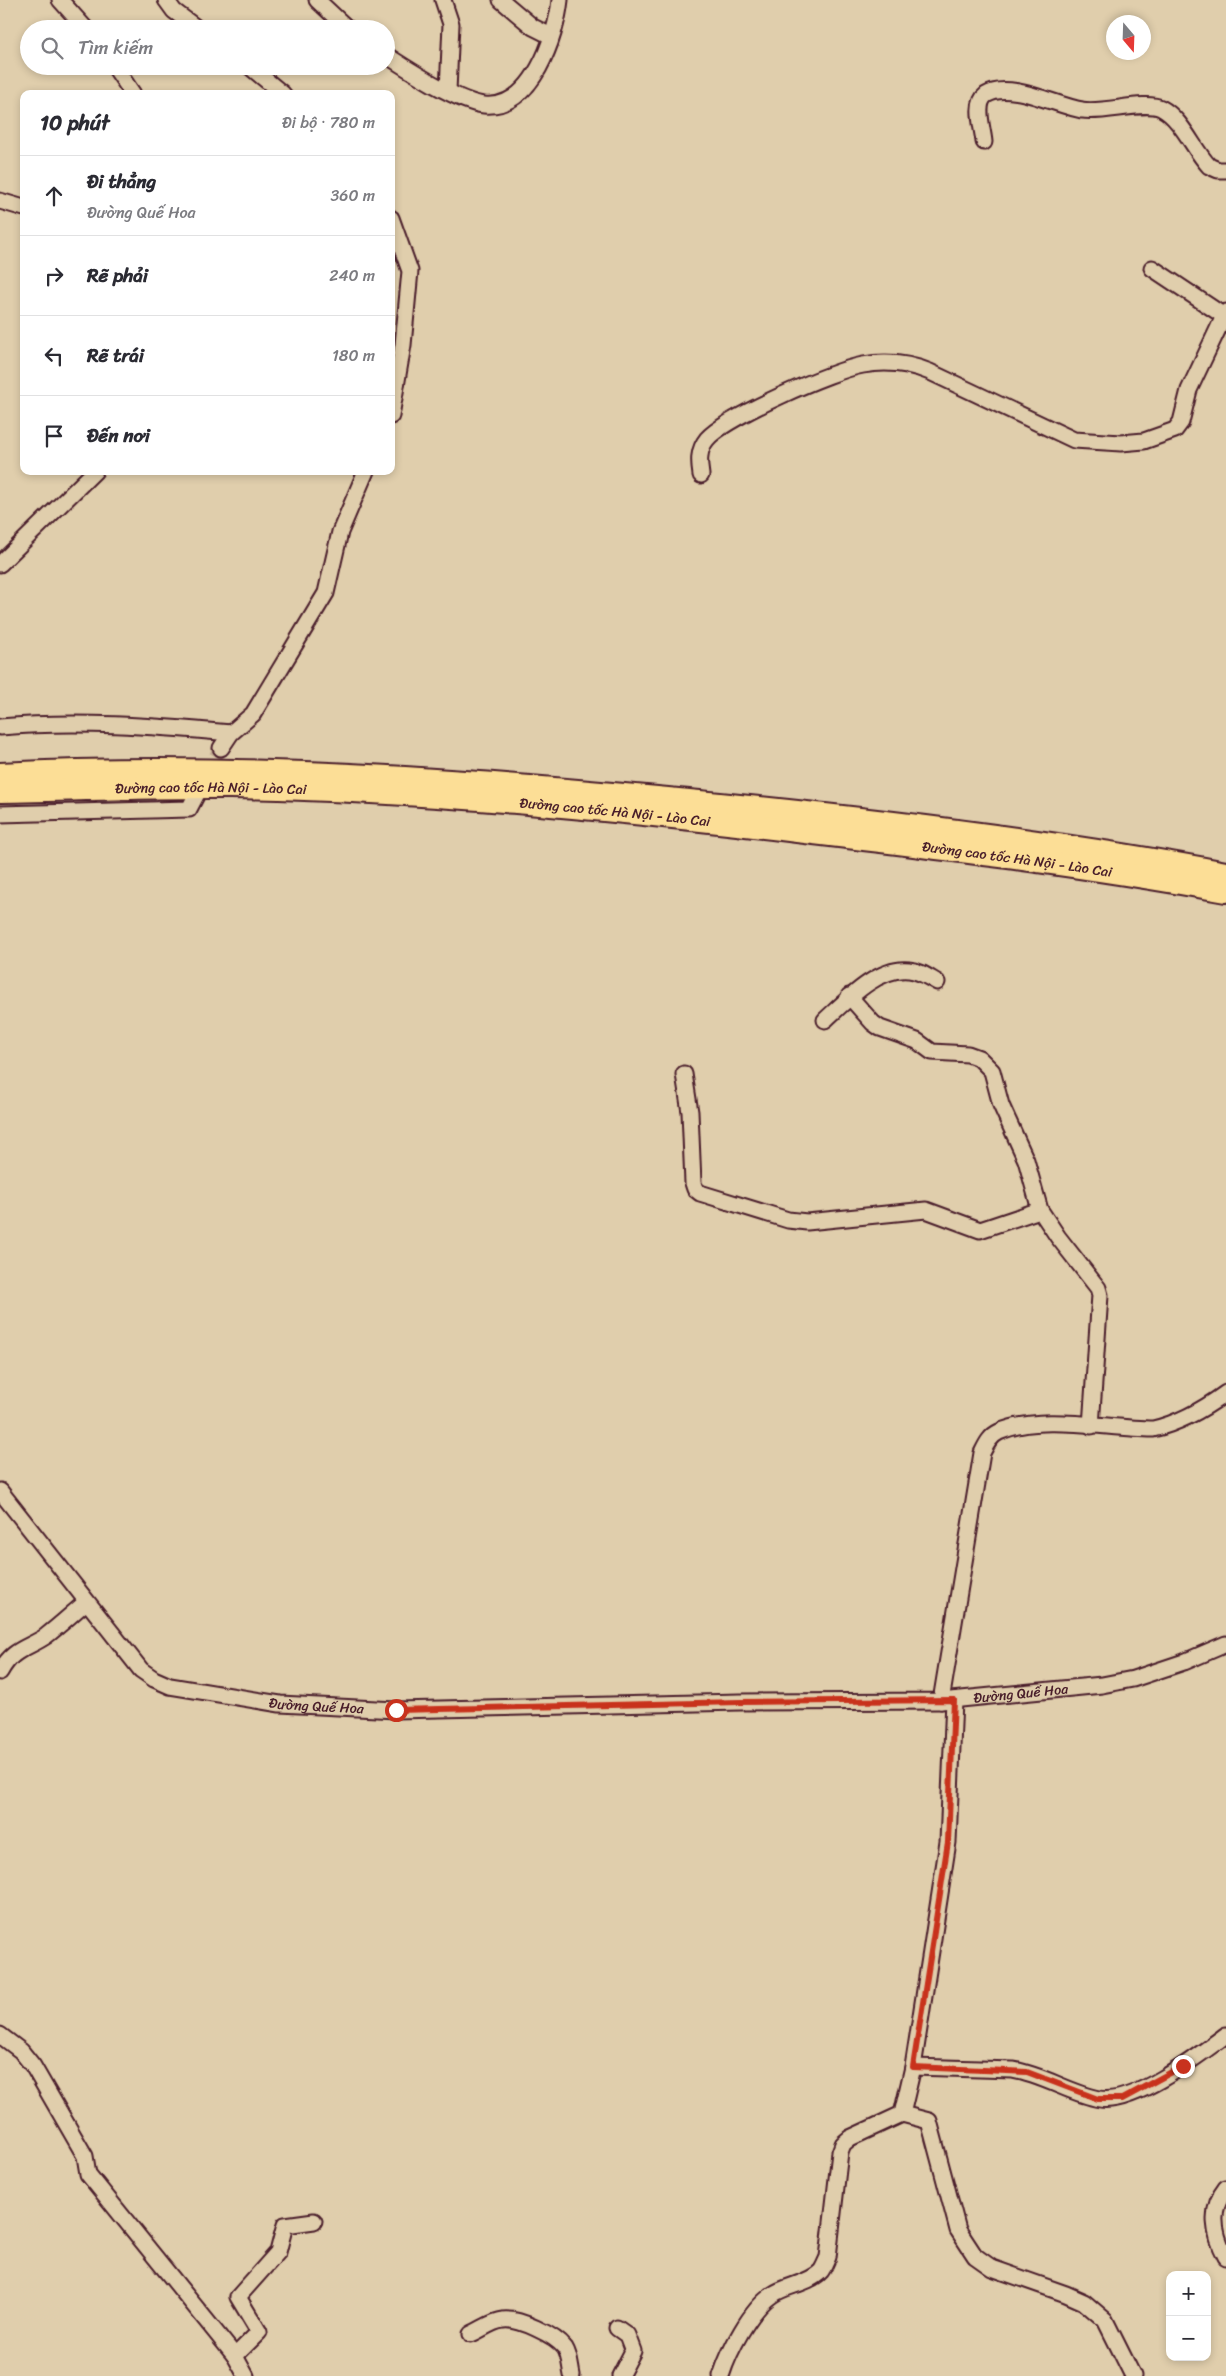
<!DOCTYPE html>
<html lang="vi">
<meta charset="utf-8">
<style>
body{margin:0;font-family:Sriracha,sans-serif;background:#f7f7f7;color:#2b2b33}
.controls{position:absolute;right:15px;bottom:15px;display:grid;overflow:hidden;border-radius:10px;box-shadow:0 2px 8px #0003}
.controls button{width:45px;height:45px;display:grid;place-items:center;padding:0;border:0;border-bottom:1px solid #e1e1e2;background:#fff;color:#2b2b33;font:25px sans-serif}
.compass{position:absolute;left:1106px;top:15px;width:45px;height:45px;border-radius:50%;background:#fff;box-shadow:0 2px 8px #0003;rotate:161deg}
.stop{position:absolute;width:15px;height:15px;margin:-11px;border:4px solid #c8321e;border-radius:50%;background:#fff}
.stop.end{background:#c8321e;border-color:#fff;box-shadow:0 1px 5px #0008}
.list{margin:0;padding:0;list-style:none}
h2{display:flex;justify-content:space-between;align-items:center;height:65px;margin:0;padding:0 20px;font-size:21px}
h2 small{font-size:16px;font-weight:400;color:#7c7c81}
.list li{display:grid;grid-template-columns:32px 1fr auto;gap:15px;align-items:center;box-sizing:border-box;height:80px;padding:0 20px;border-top:1px solid #e1e1e2}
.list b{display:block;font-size:19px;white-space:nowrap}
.list p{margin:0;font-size:16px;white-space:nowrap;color:#7c7c81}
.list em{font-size:16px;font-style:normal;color:#7c7c81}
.icon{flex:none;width:28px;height:28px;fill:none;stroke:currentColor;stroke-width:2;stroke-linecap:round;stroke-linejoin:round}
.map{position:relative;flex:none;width:1226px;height:2376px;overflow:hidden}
.search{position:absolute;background:#fff;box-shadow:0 2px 8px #0003;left:20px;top:20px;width:375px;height:55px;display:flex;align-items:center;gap:12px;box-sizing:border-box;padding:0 18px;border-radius:28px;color:#7c7c81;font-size:19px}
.panel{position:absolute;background:#fff;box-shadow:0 2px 8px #0003;left:20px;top:90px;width:375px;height:385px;border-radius:10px}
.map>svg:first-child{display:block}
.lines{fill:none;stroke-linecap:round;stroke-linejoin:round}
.minor-tunnel{stroke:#c2ab92;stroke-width:15;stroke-dasharray:15 8;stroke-linecap:butt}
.minor-casing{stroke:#4a1f2b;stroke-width:19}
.highway-casing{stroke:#4a1f2b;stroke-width:26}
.minor{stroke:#e0ceac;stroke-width:15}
.highway{stroke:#fcde96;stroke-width:22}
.route{stroke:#c8321e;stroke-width:6}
.labels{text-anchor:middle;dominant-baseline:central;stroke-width:4.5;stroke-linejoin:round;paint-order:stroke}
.street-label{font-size:14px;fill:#4a1f2b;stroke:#e0ceac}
</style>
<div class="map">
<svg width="1226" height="2376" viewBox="0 0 1226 2376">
<rect width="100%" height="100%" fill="#e0ceac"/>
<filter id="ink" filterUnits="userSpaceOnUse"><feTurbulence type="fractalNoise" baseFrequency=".02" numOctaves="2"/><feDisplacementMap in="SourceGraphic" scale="10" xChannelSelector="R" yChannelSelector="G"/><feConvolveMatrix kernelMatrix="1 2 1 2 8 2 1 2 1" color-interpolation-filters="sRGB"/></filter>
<g filter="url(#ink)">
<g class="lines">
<path class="minor-tunnel" d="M205,777L221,748"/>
<defs>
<g id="minor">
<path d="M60,0L86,29"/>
<path d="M166,0L174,11L198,29"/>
<path d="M317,0L348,29"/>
<path d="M443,0L451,24L448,91"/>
<path d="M501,0L533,27L551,36"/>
<path d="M386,55C409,70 458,102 484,105C532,110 556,37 560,0"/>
<path d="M114,66L133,94"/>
<path d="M249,66L283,94"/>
<path d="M984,142C983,129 974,104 986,95C1009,80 1057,106 1082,110C1103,114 1145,100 1161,108C1182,119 1193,149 1209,166L1218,170H1226"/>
<path d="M0,201L24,208"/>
<path d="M391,218L410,271L403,345L391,416"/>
<path d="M1152,268L1224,316"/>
<path d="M701,475C699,462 698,450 707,439C726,417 833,370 863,365C886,361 908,363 930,372L1074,440L1121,443L1144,441L1175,430L1181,422L1189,390L1226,312"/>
<path d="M0,564L95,471"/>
<path d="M0,727C76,720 154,726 231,733"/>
<path d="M221,748L231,733L253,714L326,593L340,532L366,471"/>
<path d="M0,814L189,809L200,788"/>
<path d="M849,996L873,1023L880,1028L917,1041L932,1052L968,1054L979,1058L992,1071L1001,1105L1026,1160L1040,1210L1058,1237L1098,1288L1100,1295L1091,1426"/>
<path d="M825,1020C845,1002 878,966 909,970C920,971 928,977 937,982"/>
<path d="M684,1074L690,1112L693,1183L695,1189L700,1193L788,1220L807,1222L926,1210L980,1230L1040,1210"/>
<path id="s1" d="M0,1491L141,1670L154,1679L170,1686L280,1704L396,1710L740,1702L941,1701L1102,1685L1133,1679L1184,1662L1226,1644"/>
<path d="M0,1672C13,1648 27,1649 46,1636C60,1625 73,1613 86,1602"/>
<path d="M941,1701L982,1453C986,1445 990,1436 999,1432C1042,1413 1107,1429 1153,1429C1180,1423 1204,1409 1226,1393"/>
<path d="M0,2035L21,2051L33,2066L85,2156L88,2174L235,2356L246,2376"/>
<path d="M913,2067L1013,2070C1044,2075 1071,2094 1100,2099C1134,2105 1199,2055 1226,2035"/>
<path d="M902,2114L929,2121L958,2230L975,2256L992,2268L1066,2294L1084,2302L1105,2320L1133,2376"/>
<path d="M1226,2188C1209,2209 1214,2235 1226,2257"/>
<path d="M617,2328L627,2335L633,2351L620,2376"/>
<path d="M471,2334C481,2330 492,2321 503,2320C519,2318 555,2335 565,2348C570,2356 570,2366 572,2375"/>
<path d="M235,2356L259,2332L238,2297L278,2252L285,2225L314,2221"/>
<path d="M721,2376C729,2351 750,2310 772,2295C786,2285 809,2284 821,2271C824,2267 826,2261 828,2257L840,2152L843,2144L850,2138L902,2114L913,2067L948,1842L954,1700"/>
</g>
<g id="highway">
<path d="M0,774C208,763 417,776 624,795C826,813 1027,836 1226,873"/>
<path id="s2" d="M0,791C76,790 153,786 229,787C419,790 608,809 797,831C941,848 1084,865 1226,891"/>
</g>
</defs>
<use href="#minor" class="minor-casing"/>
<use href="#highway" class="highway-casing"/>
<use href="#minor" class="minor"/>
<use href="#highway" class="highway"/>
</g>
</g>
<g class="lines" filter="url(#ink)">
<path class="route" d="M396,1710L740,1702L954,1700L948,1842L913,2067L1027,2072L1098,2099H1122L1183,2066"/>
</g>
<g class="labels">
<g class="street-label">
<text stroke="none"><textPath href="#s2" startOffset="211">Đường cao tốc Hà Nội - Lào Cai</textPath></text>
<text stroke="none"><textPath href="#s2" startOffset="616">Đường cao tốc Hà Nội - Lào Cai</textPath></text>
<text stroke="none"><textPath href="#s2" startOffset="1021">Đường cao tốc Hà Nội - Lào Cai</textPath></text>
<text stroke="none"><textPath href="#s1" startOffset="1114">Đường Quế Hoa</textPath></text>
<text stroke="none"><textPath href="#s1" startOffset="409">Đường Quế Hoa</textPath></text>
</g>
</g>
</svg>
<div class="controls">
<button>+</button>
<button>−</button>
</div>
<svg class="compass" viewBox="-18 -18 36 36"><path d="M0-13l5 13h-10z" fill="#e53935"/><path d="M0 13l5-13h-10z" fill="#7c7c81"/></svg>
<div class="stop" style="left:396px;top:1710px"></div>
<div class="stop end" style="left:1183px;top:2066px"></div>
<div class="search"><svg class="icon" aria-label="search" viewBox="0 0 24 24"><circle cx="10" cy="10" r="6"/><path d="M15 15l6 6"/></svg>Tìm kiếm</div>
<section class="panel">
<h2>10 phút<small>Đi bộ · 780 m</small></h2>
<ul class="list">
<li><svg class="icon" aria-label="ahead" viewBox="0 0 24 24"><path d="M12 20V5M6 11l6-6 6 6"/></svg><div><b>Đi thẳng</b><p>Đường Quế Hoa</p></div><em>360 m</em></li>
<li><svg class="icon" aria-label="right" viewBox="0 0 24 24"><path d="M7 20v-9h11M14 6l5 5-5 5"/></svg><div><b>Rẽ phải</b></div><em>240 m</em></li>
<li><svg class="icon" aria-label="left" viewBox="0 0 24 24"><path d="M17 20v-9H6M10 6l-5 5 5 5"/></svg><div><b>Rẽ trái</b></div><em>180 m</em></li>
<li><svg class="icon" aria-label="arrive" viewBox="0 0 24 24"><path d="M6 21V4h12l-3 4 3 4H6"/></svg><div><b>Đến nơi</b></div></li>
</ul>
</section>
</div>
